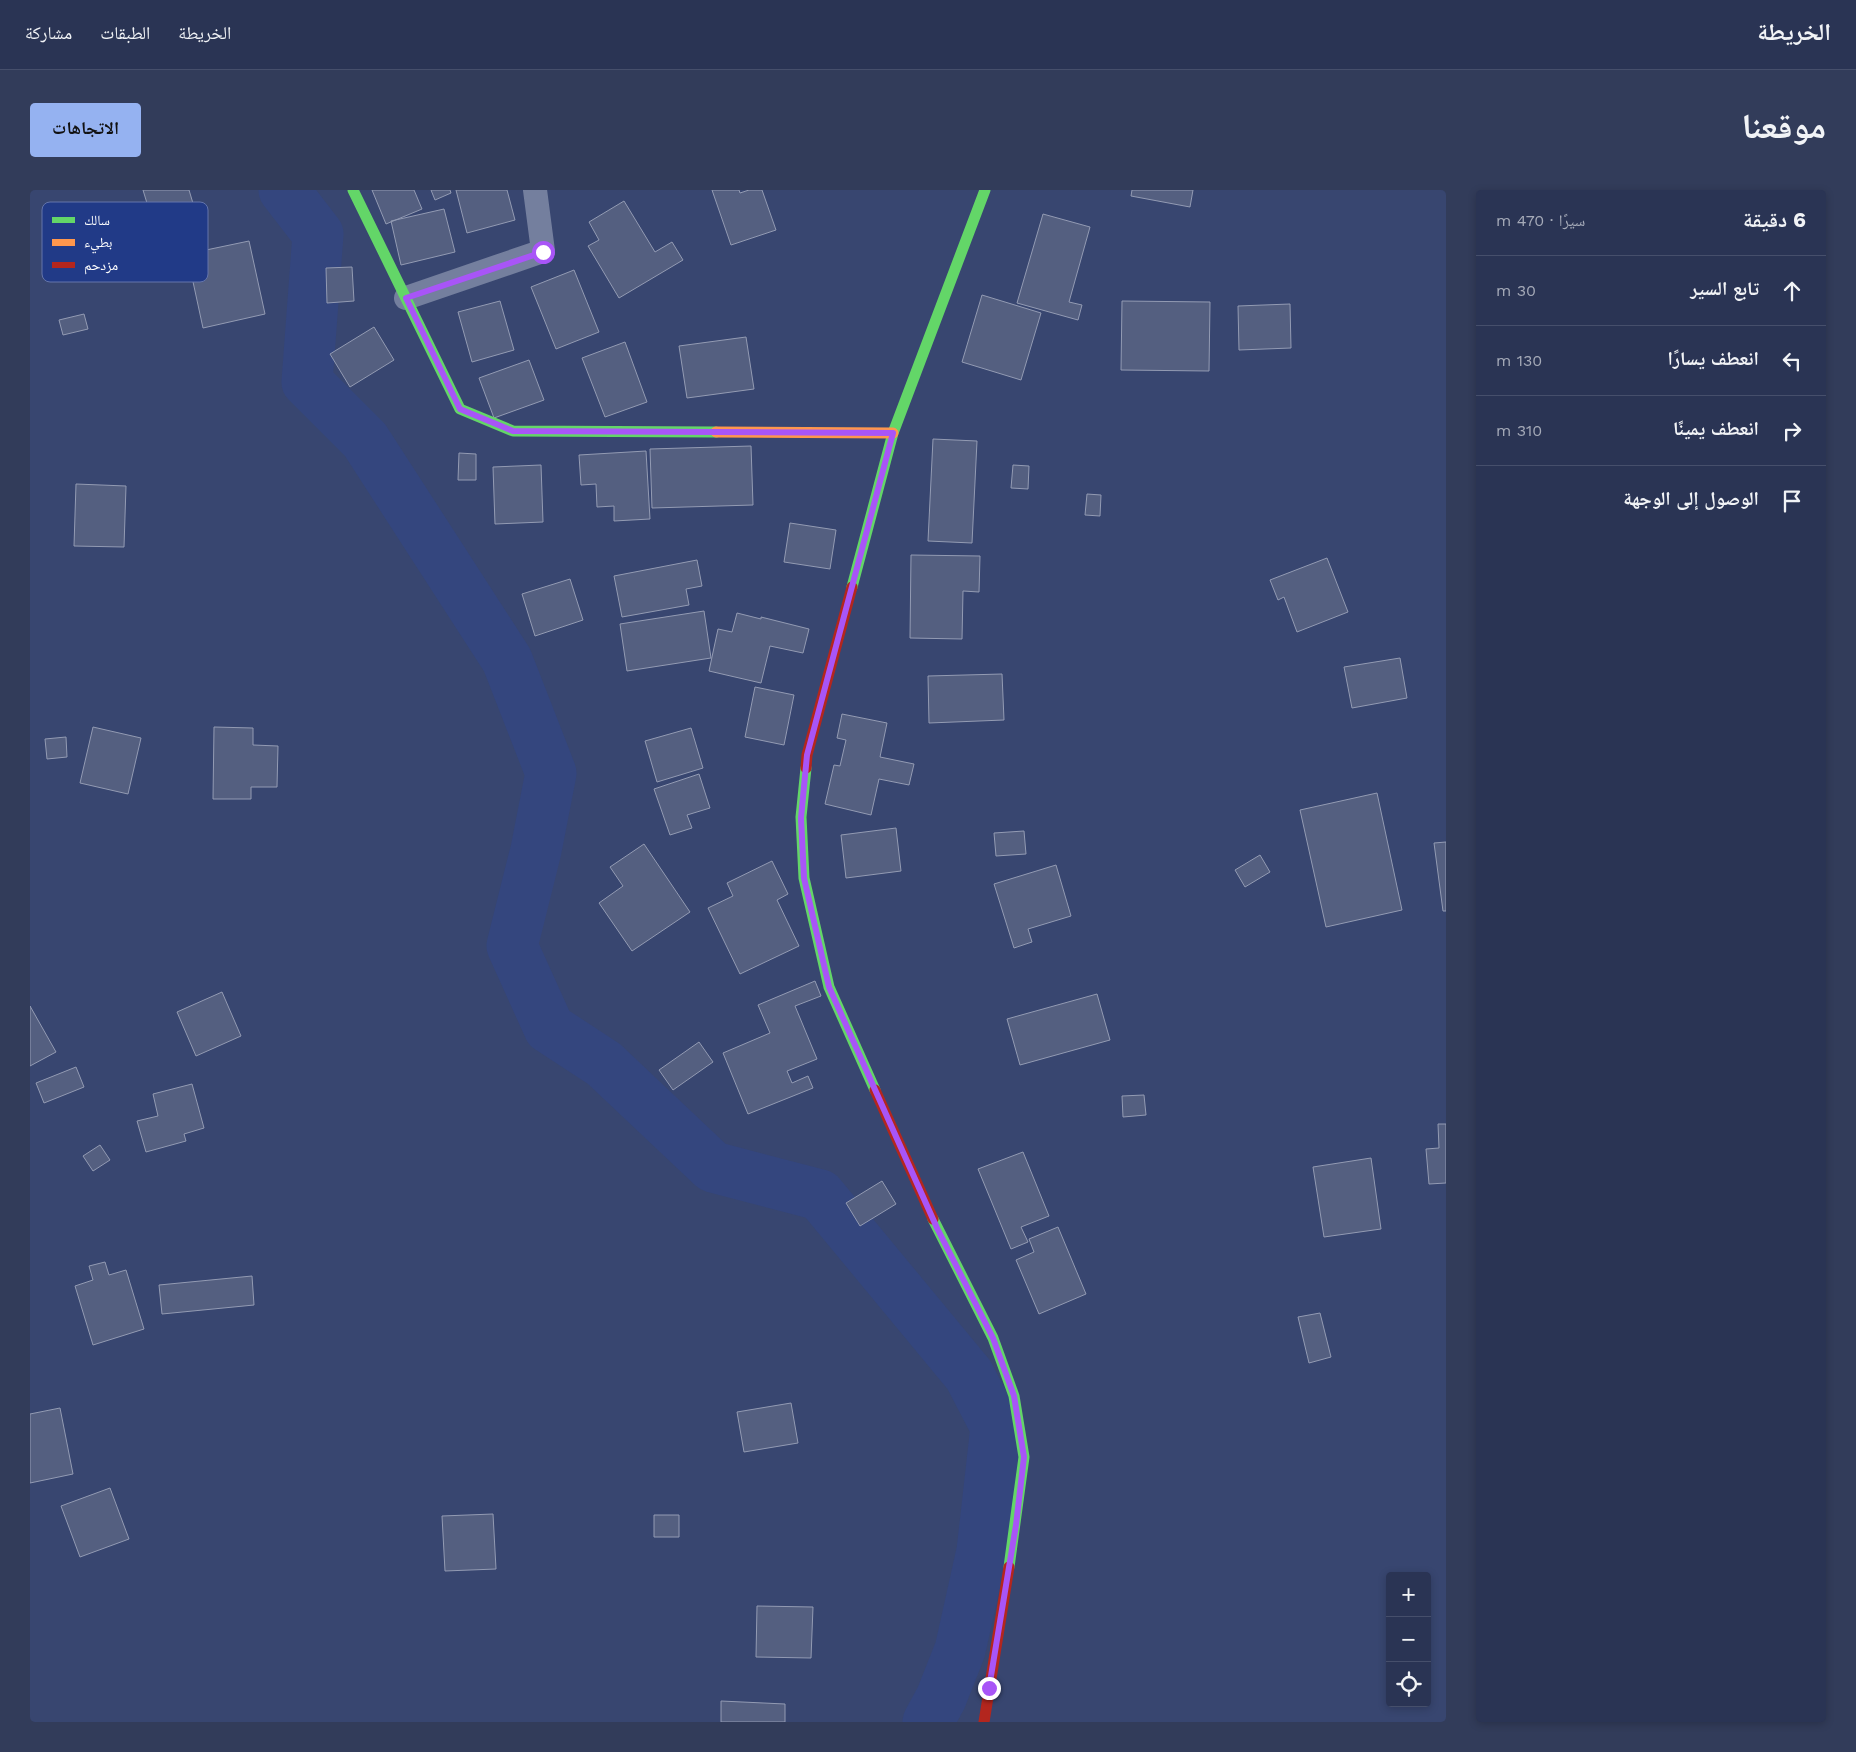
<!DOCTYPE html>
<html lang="ar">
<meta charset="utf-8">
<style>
body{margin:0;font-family:"Work Sans","Noto Naskh Arabic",sans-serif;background:#323c5a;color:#f1f3f6;direction:rtl}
.controls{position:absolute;right:15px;bottom:15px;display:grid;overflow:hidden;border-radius:5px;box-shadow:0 2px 8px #0003}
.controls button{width:45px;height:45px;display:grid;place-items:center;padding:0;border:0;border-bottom:1px solid #464f6b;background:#2a3454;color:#f1f3f6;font:25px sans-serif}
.stop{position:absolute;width:15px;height:15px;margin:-11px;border:4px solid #a855f7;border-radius:50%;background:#fff}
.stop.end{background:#a855f7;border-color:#fff;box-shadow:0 1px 5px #0008}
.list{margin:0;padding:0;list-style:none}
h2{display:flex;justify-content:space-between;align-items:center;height:65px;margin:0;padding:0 20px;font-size:21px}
h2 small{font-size:16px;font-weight:400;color:#a5aab8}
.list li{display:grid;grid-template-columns:32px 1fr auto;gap:15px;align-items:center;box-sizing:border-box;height:70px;padding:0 20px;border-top:1px solid #464f6b}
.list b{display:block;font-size:19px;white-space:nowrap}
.list em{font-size:16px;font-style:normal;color:#a5aab8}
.icon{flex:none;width:28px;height:28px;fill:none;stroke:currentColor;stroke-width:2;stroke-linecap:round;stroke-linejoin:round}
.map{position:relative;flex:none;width:1416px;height:1532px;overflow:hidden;direction:ltr;border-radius:5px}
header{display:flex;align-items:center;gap:30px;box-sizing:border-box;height:70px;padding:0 25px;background:#2a3454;border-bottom:1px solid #464f6b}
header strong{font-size:24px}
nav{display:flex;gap:28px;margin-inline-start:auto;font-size:18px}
.intro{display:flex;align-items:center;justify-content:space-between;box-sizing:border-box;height:120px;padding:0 30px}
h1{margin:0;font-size:35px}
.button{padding:12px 22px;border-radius:5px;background:#95b2f1;color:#111;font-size:18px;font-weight:700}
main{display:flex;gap:30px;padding:0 30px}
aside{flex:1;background:#2a3454;border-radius:5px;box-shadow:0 2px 8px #0003}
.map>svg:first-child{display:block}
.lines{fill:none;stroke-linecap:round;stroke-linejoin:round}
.river{stroke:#34467e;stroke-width:51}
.building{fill:#545f80;stroke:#939bb3}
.street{stroke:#747f9e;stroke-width:24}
.fast{stroke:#63d668;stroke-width:11}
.slow{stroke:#ff974d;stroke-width:11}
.jam{stroke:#b3261e;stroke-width:11}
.route{stroke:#a855f7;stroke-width:6}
.key{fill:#213a87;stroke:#6475ab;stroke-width:1}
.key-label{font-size:14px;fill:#fff}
</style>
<header>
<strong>الخريطة</strong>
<nav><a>الخريطة</a><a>الطبقات</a><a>مشاركة</a></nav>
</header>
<div class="intro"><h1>موقعنا</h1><a class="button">الاتجاهات</a></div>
<main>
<aside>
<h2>6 دقيقة<small>سيرًا · 470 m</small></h2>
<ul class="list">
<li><svg class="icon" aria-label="ahead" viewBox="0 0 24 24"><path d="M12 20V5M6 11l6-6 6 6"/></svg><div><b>تابع السير</b></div><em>30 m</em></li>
<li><svg class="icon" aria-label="left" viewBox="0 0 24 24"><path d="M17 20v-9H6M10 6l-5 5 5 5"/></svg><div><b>انعطف يسارًا</b></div><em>130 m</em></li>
<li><svg class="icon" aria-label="right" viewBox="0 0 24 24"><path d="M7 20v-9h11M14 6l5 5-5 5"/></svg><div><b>انعطف يمينًا</b></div><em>310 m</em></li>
<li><svg class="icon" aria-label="arrive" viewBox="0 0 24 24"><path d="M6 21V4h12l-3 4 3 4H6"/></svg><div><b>الوصول إلى الوجهة</b></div></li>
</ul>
</aside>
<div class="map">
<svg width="1416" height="1532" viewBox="0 0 1416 1532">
<rect width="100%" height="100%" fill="#384670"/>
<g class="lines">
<path class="river" d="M254,0L288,44L277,192L335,250L477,470L521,583L506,660L482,756L519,838L574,874L683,977L790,1005L939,1185L966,1237L952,1361L930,1460L911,1508L898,1532"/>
</g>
<path class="building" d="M113,0H159L165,20L123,33Z
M342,0H384L392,19L356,34Z
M401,0H420L421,3L405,10Z
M426,0H477L485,30L437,43Z
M682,0H709L710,3L719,0H732L746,40L701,55Z
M1102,0H1163L1160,17L1101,6Z
M594,11L625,62L642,52L653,70L589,108L558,56L569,50L559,32Z
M414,19L425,62L371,75L361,31Z
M1013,24L1060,37L1039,112L1052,115L1048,130L987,113Z
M219,51L235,124L173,138L157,64Z
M322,77L324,111L297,113L296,78Z
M544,80L569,142L526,159L501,97Z
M952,105L1011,123L991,190L932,172Z
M470,111L484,160L442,172L428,122Z
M1092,111L1180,112L1179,181L1091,180Z
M1260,114L1261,158L1209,160L1208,116Z
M54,124L58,139L33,145L29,130Z
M344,137L364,170L320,197L300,164Z
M716,147L724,199L657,208L649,156Z
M595,152L617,212L575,227L552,168Z
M499,170L514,210L464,228L449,188Z
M903,249L947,251L942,353L898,351Z
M721,256L723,315L622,318L620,259Z
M616,261L620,329L584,331V316L567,317L566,294L551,295L549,265Z
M429,263L446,264V290H428Z
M511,275L513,332L465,334L463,277Z
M983,275L999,276L998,299L981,298Z
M46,294L96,296L94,357L44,356Z
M1057,304L1071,305L1070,326L1055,325Z
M760,333L806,340L800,379L754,372Z
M881,365L950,366L949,402L933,401L932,449L880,448Z
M1297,368L1318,422L1267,442L1254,407L1248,410L1240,390Z
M667,370L672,396L656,399L659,415L592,427L584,386Z
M540,389L553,430L505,446L492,404Z
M674,421L681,468L597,481L590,434Z
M707,423L731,429V427L779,439L773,463L740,456L731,493L679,481L688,439L702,442Z
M1370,468L1377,508L1322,518L1314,477Z
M972,484L974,530L899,533L898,486Z
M725,497L764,505L754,555L715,547Z
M812,524L857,533L850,567L884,574L879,595L849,589L841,625L795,614L804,575L810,576L816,550L807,548Z
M63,537L111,548L98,604L50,593Z
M184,537L223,538V555L248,556L247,597H221V609H183Z
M661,538L673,578L627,592L615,551Z
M36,547L37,567L17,569L15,549Z
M669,584L680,618L657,625L662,638L640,645L624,599Z
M1347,603L1372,720L1296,737L1270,620Z
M866,638L871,681L816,688L811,645Z
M994,641L996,664L966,666L964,643Z
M1416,652V721H1413L1404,653Z
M614,654L660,722L602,761L569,713L593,696L580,677Z
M1230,665L1240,682L1215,697L1205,680Z
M742,671L758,704L747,710L769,756L710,784L678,718L703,706L697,693Z
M1026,675L1041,726L998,739L1002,752L984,758L964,694Z
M785,791L791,806L765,816L787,869L757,881L762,893L778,886L783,898L718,924L693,863L740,843L728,815Z
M192,802L211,846L166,866L147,822Z
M1067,804L1080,850L990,875L977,829Z
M0,816L26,862L0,876Z
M669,852L683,872L643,900L629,880Z
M46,877L54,897L14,913L6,893Z
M162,894L174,938L154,944L156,951L116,962L107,931L128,926L123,904Z
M1114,905L1116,925L1093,927L1092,906Z
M1408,934H1416V993L1399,994L1396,959L1409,958Z
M70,955L80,970L63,981L53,966Z
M993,962L1019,1026L991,1037L998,1052L981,1059L948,979Z
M1341,968L1351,1039L1294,1047L1283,977Z
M852,991L866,1014L830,1036L816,1013Z
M1028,1037L1056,1104L1009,1124L986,1070L1004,1062L999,1049Z
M75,1072L79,1085L96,1080L114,1139L63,1155L45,1096L63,1090L59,1076Z
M222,1086L224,1115L132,1124L129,1095Z
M1290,1123L1301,1167L1279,1173L1268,1127Z
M761,1213L768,1253L714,1262L707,1222Z
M30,1218L43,1284L0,1293V1224Z
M80,1298L99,1349L50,1367L31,1316Z
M463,1324L466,1379L415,1381L412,1326Z
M624,1325H649V1347H624Z
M727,1416L783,1417L781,1468L726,1467Z
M691,1511L755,1514V1532H691Z"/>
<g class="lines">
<path class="street" d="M376,108L513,61L505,0"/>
<path class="fast" d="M323,0L430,219L483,241L686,242
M822,397L863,243L955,0
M776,578L771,627L774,688L799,797L845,900
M903,1029L963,1148L984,1206L994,1267L979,1377"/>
<path class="slow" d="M686,242L863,243"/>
<path class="jam" d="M776,578L777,565L822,397
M845,900L903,1029
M954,1532L979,1377"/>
</g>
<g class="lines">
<path class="route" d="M513,62L376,108L430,219L483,241L863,243L777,565L771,628L774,688L799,797L907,1038L963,1148L984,1206L994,1267L986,1335L959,1498"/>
</g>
<rect x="12" y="12" width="166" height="80" rx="8" class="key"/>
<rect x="22" y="27" width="23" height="6" fill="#63d668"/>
<rect x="22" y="49" width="23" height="7" fill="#ff974d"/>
<rect x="22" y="72" width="23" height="6" fill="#b3261e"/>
<g class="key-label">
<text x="54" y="35">سالك</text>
<text x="54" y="57">بطيء</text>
<text x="54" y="80">مزدحم</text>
</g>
</svg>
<div class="controls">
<button>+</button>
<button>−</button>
<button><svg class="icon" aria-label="locate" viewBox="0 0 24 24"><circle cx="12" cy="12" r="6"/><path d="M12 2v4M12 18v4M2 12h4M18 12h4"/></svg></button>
</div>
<div class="stop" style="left:513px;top:62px"></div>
<div class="stop end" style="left:959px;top:1498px"></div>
</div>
</main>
